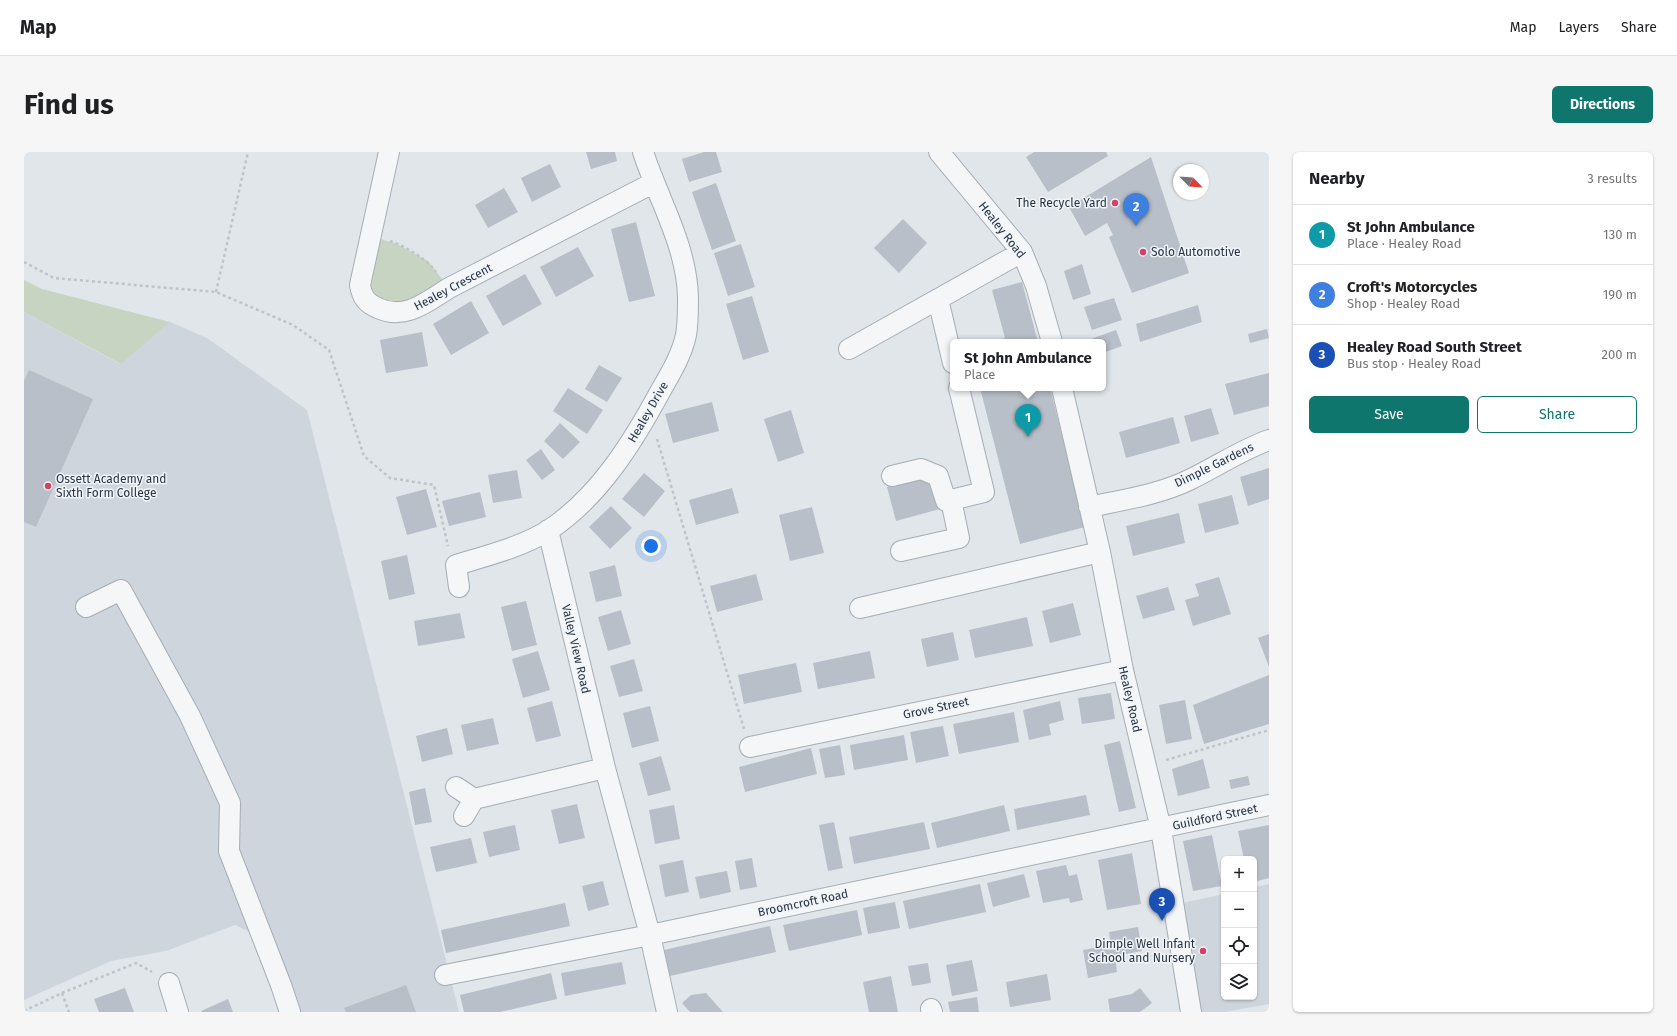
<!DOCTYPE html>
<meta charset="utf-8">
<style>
body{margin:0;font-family:"Fira Sans",sans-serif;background:#f6f6f6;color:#202124}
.controls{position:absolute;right:12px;bottom:12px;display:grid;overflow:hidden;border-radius:6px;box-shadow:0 1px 3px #0004}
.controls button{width:36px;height:36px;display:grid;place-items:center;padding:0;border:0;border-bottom:1px solid #e0e0e0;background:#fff;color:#202124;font:20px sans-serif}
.compass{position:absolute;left:1149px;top:12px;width:36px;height:36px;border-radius:50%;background:#fff;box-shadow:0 1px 3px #0004;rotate:115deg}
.you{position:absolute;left:627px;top:394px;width:14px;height:14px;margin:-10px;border:3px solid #fff;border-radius:50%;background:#1a73e8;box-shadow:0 0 0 6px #1a73e833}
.badge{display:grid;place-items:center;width:26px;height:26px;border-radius:50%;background:#0f766e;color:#fff;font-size:13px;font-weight:700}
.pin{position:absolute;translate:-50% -33px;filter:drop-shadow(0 1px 2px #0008)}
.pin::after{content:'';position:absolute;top:21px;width:14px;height:12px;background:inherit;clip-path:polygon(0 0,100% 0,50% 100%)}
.popup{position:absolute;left:926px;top:187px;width:156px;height:52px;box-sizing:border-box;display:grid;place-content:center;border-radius:6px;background:#fff;filter:drop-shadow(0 1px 3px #0005);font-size:13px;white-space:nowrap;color:#757577}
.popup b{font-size:15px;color:#202124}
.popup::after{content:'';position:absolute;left:50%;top:100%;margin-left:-8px;border:8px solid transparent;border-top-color:#fff}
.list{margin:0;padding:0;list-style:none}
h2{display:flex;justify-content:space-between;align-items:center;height:52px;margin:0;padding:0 16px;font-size:17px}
h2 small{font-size:13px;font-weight:400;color:#757577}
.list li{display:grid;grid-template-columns:26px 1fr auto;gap:12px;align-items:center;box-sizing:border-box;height:60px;padding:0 16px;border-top:1px solid #e0e0e0}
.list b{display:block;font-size:15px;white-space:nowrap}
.list p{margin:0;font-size:13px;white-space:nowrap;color:#757577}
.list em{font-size:13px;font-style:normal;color:#757577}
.actions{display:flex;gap:8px;padding:12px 16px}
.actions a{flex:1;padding:9px 0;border:1px solid #0f766e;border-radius:6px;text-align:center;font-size:14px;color:#0f766e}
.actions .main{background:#0f766e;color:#fff}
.icon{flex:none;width:22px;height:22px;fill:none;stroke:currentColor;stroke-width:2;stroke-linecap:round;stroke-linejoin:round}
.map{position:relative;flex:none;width:1245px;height:860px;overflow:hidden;border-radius:6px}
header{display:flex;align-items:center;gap:24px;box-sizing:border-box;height:56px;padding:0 20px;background:#fff;border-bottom:1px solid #e0e0e0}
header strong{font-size:19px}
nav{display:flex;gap:22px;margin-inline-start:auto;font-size:14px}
.intro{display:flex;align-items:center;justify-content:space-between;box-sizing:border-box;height:96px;padding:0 24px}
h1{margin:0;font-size:28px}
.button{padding:10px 18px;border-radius:6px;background:#0f766e;color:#fff;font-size:14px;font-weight:700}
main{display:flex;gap:24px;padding:0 24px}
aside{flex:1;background:#fff;border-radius:6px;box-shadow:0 1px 3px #0004}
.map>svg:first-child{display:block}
.built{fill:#cfd5dc}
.green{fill:#c8d4c2}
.building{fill:#b8bfc8}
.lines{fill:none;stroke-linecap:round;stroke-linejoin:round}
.minor-casing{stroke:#a6adb5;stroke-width:22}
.path{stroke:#bfc4c9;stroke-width:2.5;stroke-dasharray:3 3;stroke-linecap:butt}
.minor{stroke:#f4f6f8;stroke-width:20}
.poi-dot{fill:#d34266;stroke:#f1f4f8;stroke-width:1.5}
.labels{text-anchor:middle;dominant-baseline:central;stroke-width:3;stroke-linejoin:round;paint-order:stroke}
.poi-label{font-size:12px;fill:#293543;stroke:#f1f4f8;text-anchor:end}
.street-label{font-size:12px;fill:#293543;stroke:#f1f4f8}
</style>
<header>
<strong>Map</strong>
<nav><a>Map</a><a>Layers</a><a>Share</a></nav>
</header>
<div class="intro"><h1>Find us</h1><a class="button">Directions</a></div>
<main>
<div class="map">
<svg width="1245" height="860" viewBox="0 0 1245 860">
<rect width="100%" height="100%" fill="#e1e6ea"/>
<path class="built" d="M0,160L96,212L146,170L183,186L283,258L435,860H267L245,789L211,773L142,799L87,809L0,848Z
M1245,732V852L1201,860H1167L1149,753L1200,742V845H1230V735Z"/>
<path class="green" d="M347,84L373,92L404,109L425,136L381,161L338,145Z
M0,128L18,137L146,170L97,212L0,160Z"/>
<path class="building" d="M562,0H591L593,9L567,17Z
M680,0H692L698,20L665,30L658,7Z
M1010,0H1082L1084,4L1024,40L1002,5Z
M1127,5L1165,121L1108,141L1085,85L1089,83L1083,71L1061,84L1045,55Z
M526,12L537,35L508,50L497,26Z
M692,31L712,89L688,98L668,40Z
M480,36L494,60L464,76L451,53Z
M879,67L903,91L875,121L850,96Z
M612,70L631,144L605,150L587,77Z
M717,92L731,135L704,144L690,101Z
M554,95L570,124L532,145L516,115Z
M1058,112L1067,142L1049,148L1040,119Z
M501,122L518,152L479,174L462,144Z
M998,130L1014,190H969L981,186L968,138Z
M728,144L745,200L719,208L702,152Z
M1090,146L1098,168L1068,178L1060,155Z
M447,149L465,181L427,203L409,172Z
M1174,153L1178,170L1116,190L1112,172Z
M1243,177L1245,186L1226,191L1224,182Z
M1092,178L1098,194L1079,201V190H1069L1067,187Z
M398,180L404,214L362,221L356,188Z
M575,213L598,226L583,250L561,237Z
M5,218L69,247L12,375L0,370V229Z
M1245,221V254L1210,263L1201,232Z
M544,236L579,258L563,282L529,259Z
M956,236H1026L1061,375L996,392Z
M688,250L695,279L649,291L641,262Z
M1187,256L1195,282L1167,290L1160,264Z
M767,258L780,301L754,310L740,267Z
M1149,265L1156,291L1102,306L1095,280Z
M536,271L556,290L539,307L520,289Z
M517,297L531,318L518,328L502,308Z
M1245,316V347L1224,354L1216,325Z
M493,318L498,346L469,351L464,323Z
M620,321L641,339L620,365L598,347Z
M907,324L916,357L872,369L863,335Z
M708,336L715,361L672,373L665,348Z
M402,337L413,375L383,383L372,345Z
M456,340L462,365L425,374L418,349Z
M1208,343L1215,372L1181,381L1174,352Z
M587,354L608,376L586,397L565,375Z
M788,355L800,401L766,409L755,363Z
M1155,361L1161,391L1109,404L1102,374Z
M383,403L391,442L365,448L357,409Z
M591,413L598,444L572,450L565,420Z
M732,422L739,448L693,460L686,434Z
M1195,425L1207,462L1169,474L1161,448L1175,444L1171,432Z
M1144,435L1151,458L1119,467L1112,444Z
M502,449L513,493L488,499L477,455Z
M1049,451L1057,483L1026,491L1018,459Z
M597,458L607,492L584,499L574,465Z
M436,461L441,486L394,494L390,469Z
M1003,465L1009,494L951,506L945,478Z
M929,480L935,508L903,515L897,487Z
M1245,482V515L1234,486Z
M514,499L526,538L499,546L488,507Z
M846,499L851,526L794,537L789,511Z
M610,507L619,539L595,545L586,514Z
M772,511L778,540L720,552L714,523Z
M1245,523V572L1180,592L1169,553Z
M1087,541L1091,567L1058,572L1054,546Z
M1161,548L1168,587L1142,592L1135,553Z
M528,549L537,584L512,590L503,556Z
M1036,549L1040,568L1025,572L1027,583L1005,588L999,558Z
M626,554L635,589L608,596L599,561Z
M990,560L995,590L935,602L929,572Z
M469,566L475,592L443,599L437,573Z
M919,574L925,604L892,611L886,580Z
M423,576L429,602L398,610L392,584Z
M880,583L884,608L830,618L826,593Z
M1096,589L1112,656L1095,660L1080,593Z
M816,593L821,623L801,626L795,597Z
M787,596L793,622L721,640L715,615Z
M637,604L647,638L624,644L615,611Z
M1179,607L1186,636L1154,644L1148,617Z
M1224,624L1226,633L1207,637L1205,628Z
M401,636L408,670L391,673L385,640Z
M1062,643L1066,663L993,678L990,657Z
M553,652L561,686L535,692L527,658Z
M650,653L656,687L631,692L625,658Z
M980,653L986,679L913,696L907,671Z
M810,670L819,716L804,719L795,673Z
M900,670L906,697L830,712L825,685Z
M491,673L496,698L465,705L459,680Z
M1245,673V726L1230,730V707H1220L1214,679Z
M1188,683L1198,734L1169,739L1159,689Z
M447,686L453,711L412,720L406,695Z
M1108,701L1117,752L1083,758L1074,708Z
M728,706L733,735L716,738L711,709Z
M659,708L665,740L641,745L635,713Z
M1042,713L1045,724L1053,722L1059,748L1046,751L1045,746L1019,751L1012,719Z
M703,719L707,740L676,747L671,725Z
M1000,722L1006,745L969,755L963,731Z
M579,729L585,753L564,759L558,734Z
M956,732L962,760L885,777L879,749Z
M871,750L876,776L844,782L839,756Z
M541,751L546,774L422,801L417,778Z
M833,758L838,783L765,799L759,773Z
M746,774L752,800L646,824L640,798Z
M1114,775L1118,799L1091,804L1093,820L1064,826L1059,798L1087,793L1085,780Z
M948,808L954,839L928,844L922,813Z
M598,810L602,832L541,844L537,821Z
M904,811L907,831L888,834L884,814Z
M527,821L533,847L476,860H440L436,843Z
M1023,822L1027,848L986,855L982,830Z
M867,824L874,860H845L839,830Z
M382,833L392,860H322L320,856Z
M101,836L110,860H75L70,847Z
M1116,836L1128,851L1116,860H1086L1084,847L1108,842Z
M682,841L699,860H666L658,851L667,843Z
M953,845L955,860H926L924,850Z
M204,847L209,860H178L177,859Z"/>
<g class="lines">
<defs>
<path id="minor" d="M365,0L336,133C338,145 342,151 354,156C380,169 403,150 425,136L629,31
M915,0L998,100L1012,134L1028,190
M914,147L929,211
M825,197L998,100
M1038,236L1076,400L1099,518L1137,677L1167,860
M868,324L897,317L914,324L922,349L927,348
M1065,355C1098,348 1134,343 1165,328C1192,315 1217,298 1245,288
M524,378L581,616L626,783L643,860
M877,399L935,386L927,348L960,340L935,236
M435,435L432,413C462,404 498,395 525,378C575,345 609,290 637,238C647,221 658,202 662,183C664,172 664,158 664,146C663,94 635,49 619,0
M62,455L97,438L166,564L206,651L205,699L257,833L266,860
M836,456L1076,400
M726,595L1099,518
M432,635L450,647L440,664
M450,647L581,616
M421,823L626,783L1245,653
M145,831L154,860
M907,857L908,860"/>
</defs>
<use href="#minor" class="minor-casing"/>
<path class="path" d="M366,89C383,95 401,106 412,120
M0,110L30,126L192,140L269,173L305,198L340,304L366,326L410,333L424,394
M192,140L224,0
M633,287L720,577
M1142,608L1245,578
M38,841L45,860
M0,859L38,841L112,811L128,820"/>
<use href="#minor" class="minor"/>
</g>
<g class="poi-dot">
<circle cx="1091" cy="51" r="4"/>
<circle cx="1119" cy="100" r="4"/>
<circle cx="24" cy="334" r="4"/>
<circle cx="1179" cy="799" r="4"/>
</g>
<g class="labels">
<g class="poi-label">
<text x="1083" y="51">The Recycle Yard</text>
<text x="1127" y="100" text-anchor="start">Solo Automotive</text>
<text x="32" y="327" text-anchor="start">Ossett Academy and<tspan x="32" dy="14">Sixth Form College</tspan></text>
<text x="1171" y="792">Dimple Well Infant<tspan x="1171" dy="14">School and Nursery</tspan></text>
</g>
<g class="street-label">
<text transform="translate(978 78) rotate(52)">Healey Road</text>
<text transform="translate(429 135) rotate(-28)">Healey Crescent</text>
<text transform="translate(624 260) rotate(-60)">Healey Drive</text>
<text transform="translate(1190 313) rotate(-26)">Dimple Gardens</text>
<text transform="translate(552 497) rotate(77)">Valley View Road</text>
<text transform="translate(1106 547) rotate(77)">Healey Road</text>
<text transform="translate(912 556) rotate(-12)">Grove Street</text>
<text transform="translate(1191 665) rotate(-12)">Guildford Street</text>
<text transform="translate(779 751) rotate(-12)">Broomcroft Road</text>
</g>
</g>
</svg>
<div class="controls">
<button>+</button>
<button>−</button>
<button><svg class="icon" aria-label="locate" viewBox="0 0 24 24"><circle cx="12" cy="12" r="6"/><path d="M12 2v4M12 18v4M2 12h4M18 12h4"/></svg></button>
<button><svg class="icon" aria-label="layers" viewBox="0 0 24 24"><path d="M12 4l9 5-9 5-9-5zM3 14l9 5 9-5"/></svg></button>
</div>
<svg class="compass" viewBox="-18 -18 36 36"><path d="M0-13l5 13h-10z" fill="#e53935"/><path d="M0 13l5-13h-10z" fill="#757577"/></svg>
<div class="you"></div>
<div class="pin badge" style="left:1004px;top:285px;background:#0f9aa8">1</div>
<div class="popup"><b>St John Ambulance</b>Place</div>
<div class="pin badge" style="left:1112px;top:74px;background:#3f7fe0">2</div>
<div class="pin badge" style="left:1138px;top:769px;background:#1a4fb4">3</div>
</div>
<aside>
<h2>Nearby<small>3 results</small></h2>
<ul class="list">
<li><span class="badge" style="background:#0f9aa8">1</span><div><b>St John Ambulance</b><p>Place · Healey Road</p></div><em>130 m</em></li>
<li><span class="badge" style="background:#3f7fe0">2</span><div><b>Croft's Motorcycles</b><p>Shop · Healey Road</p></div><em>190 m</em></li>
<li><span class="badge" style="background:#1a4fb4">3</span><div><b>Healey Road South Street</b><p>Bus stop · Healey Road</p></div><em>200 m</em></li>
</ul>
<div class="actions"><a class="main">Save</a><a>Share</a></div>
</aside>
</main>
